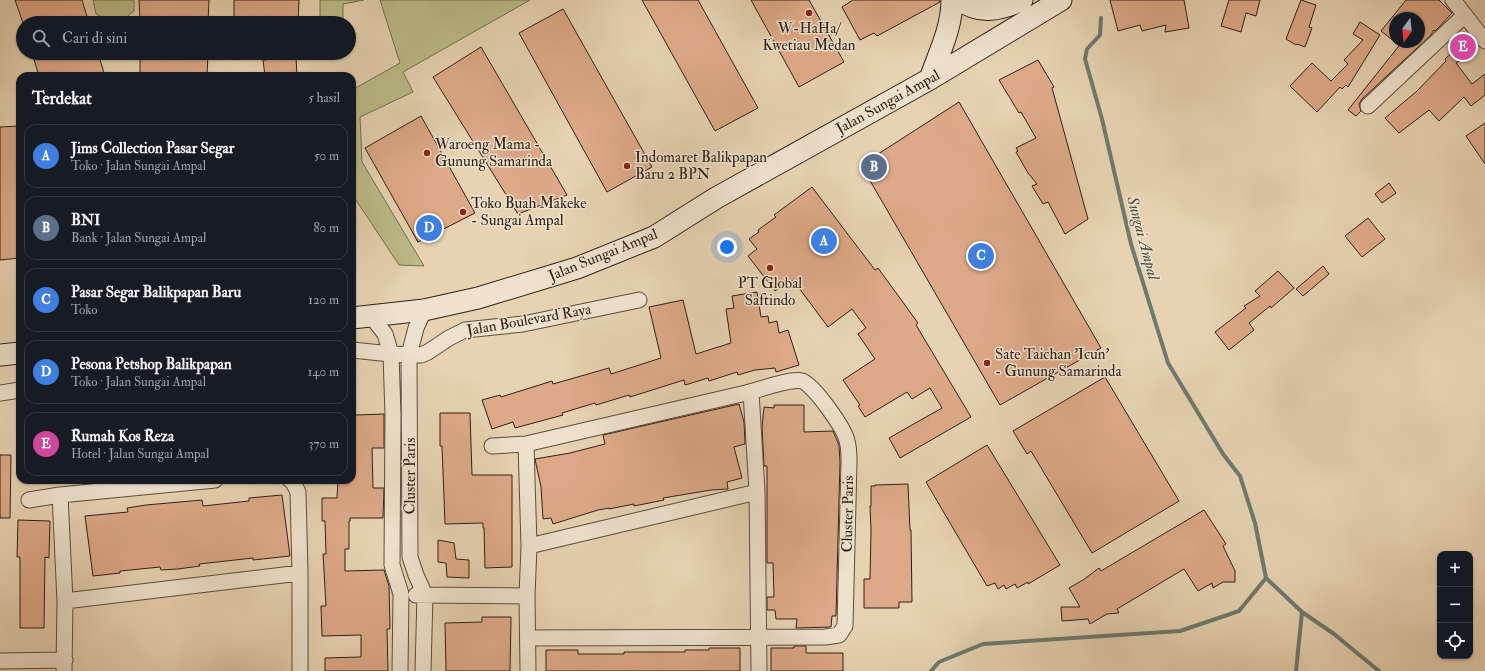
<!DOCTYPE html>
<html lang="id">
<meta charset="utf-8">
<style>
body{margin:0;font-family:"IM FELL Double Pica",serif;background:#242831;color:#f1f3f6}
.controls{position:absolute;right:12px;bottom:12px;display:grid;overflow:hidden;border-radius:8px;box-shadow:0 1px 3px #0004}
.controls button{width:36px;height:36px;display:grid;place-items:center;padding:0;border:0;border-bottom:1px solid #363941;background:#171b24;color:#f1f3f6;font:20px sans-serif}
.compass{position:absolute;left:1389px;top:12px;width:36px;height:36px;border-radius:50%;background:#171b24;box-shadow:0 1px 3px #0004;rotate:195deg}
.you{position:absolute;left:727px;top:247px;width:14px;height:14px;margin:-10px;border:3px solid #fff;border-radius:50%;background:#1a73e8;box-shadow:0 0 0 6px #1a73e833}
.badge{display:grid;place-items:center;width:26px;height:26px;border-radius:50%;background:#b45309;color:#fff;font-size:13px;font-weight:700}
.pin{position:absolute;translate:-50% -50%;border:2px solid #fff;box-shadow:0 1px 4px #0006}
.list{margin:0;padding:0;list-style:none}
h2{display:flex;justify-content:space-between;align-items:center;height:52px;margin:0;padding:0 16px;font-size:17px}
h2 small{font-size:13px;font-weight:400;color:#9ea1a6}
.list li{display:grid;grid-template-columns:26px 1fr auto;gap:12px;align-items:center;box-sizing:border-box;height:64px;margin:0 8px 8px;padding:0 8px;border:1px solid #363941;border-radius:12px}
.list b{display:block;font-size:15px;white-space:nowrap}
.list p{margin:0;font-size:13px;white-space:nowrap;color:#9ea1a6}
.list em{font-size:13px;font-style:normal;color:#9ea1a6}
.icon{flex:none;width:22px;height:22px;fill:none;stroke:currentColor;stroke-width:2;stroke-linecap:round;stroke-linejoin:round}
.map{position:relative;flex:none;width:1485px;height:671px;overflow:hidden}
.search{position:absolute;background:#171b24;box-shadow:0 1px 3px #0004;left:16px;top:16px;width:340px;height:44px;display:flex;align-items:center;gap:10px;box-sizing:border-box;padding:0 14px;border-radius:22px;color:#9ea1a6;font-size:15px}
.panel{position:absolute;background:#171b24;box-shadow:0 1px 3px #0004;left:16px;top:72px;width:340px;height:412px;border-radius:12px}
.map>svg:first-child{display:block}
.green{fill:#bb8;stroke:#756e50}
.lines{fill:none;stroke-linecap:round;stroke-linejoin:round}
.stream{stroke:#6d7b6f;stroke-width:4}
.building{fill:#dea988;stroke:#2f2017}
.minor-casing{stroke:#5d4d3e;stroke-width:17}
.secondary-casing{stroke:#2f2017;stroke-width:23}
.minor{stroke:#efe2cd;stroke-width:15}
.secondary{stroke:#efe2cd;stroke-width:21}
.poi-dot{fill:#8f2418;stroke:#efe2cd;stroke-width:1.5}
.labels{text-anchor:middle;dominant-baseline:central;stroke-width:3;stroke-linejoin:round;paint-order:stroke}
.poi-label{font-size:15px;fill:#2f2017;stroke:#efe2cd;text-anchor:start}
.street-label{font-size:15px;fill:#2f2017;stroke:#efe2cd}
.water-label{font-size:16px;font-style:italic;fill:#4e4e43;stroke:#efe2cd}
</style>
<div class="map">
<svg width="1485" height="671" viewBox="0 0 1485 671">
<rect width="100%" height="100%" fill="#e7d3b2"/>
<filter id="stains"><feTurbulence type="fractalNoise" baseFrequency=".005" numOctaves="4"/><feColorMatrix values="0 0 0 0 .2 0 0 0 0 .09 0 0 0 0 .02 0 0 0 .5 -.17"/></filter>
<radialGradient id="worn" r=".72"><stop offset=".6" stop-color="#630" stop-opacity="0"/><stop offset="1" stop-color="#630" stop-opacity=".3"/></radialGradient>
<path class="green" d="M93,0H134V11C115,26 118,25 96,14Z
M320,0H364L343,4V23H320Z
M380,0H530L403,72L413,92L360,117L362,162L424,266L399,265L352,194V90L400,63Z"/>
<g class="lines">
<path class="stream" d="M1266,578L1302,612L1334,634L1379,671
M931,671L939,662L983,644L1180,631L1239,611L1266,578L1255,523L1240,476L1223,454L1168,363L1131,244L1102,119L1085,59L1087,49L1100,35L1101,18
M1296,671L1302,612"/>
</g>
<path class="building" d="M15,0H82L89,23H23Z
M139,0H209L208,23H140Z
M234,0H299L298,23H234Z
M642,0H698L758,108L715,131Z
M751,0H809L844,62L799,87Z
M853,0H940V2L877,36L874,33L860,40L842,7Z
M1110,0H1184L1189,28L1165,32L1166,25L1142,31L1140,25L1118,31Z
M1229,0H1260L1256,16L1246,13L1241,32L1221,26Z
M1301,0L1316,5L1309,27L1312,28L1305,47L1297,44L1296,45L1286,39Z
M1406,0H1439L1452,13L1439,27L1435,31L1434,30L1430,36L1362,99L1359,104L1361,111L1356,116L1348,110L1402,42H1419V18H1395V42L1381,31Z
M563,9L652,167L607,192L519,33Z
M1360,22L1380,35L1348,87L1346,85L1342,89L1340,87L1317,112L1290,86L1312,63L1331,81L1348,64L1344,60L1363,40L1353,34Z
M1465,32L1476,50L1456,63L1472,84L1485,74V95L1471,106L1464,97L1439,121L1429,110L1399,133L1385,118L1417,91L1446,61L1445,59L1454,51L1449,43Z
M481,47L567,195L518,214L433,77Z
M32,53H98L105,76H39Z
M140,53H208L207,76H140Z
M296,57L297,76H265L263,60Z
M1038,60L1054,87L1052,88L1088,219L1065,234L1048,202L1043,204L1032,186L1037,184L1028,173L1016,152L1018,151L1016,148L1036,138L1021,112L1019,113L999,80Z
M959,102L1101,348L1000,405L861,165Z
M421,116L475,213L418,242L365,148Z
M1485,123V164L1466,136Z
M20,126V258L0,260V127Z
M1389,183L1396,193L1382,203L1375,194Z
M812,187L875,270L878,268L918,323L916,325L971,417L900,458L889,438L942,408L930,388L912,399L907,392L865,417L858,406L860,405L843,380L875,359L858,334L866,328L852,309L828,327L793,280L784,287L783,285L775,291L748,256L757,249L749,239L759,232L758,230L776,217L774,215Z
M1368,218L1385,239L1362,257L1345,236Z
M1323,266L1329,274L1303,296L1296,289Z
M1278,271L1294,288L1271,308L1270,306L1249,323L1254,330L1229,350L1215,332L1246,308L1244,306L1260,296L1255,291Z
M757,292L761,317L768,316L769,323L777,321L779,333L788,330L799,365L776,372L775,368L755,370L738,375L737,372L709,381L708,378L685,385L684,380L630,397L629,395L596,405L595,403L562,413L563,415L515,428L513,422L492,429L482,400L500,395L501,397L552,381L553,384L609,368L611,374L661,358L649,307L683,300L696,354L731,343L726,309L734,308L732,296Z
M1105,377L1179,501L1092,553L1031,451L1027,454L1013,431Z
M739,404L744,422L745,444L734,447L742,478L727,482L728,489L711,490L663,498L664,500L634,506V504L609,509V508L598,510L553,524L551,518L543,519L541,487L535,459L570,453L605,444L603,435Z
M774,405H804V432L833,431L839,445L840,462L836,616H832L831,627L796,628L797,619H776L775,610H767V597H774L773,563H767V466H764L762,427L764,407L774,408Z
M440,413H470L472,475H512V567L485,568L484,528H483V523L445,524L442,446H440Z
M384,414V448H372L373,488H384L383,518H350V521H349V549H345V571L384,570L389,586L390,629H387L388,671H325V658L361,657V635L322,636L321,606H326L323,554H326L325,521H322V498H337L338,480H352L355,445H352V416L357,415Z
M987,445L1060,565L1028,584V582L1017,588L1015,584L1006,589L1004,585L998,589L995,583L987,586L926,482Z
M0,455H11L10,518H0Z
M908,484L910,530H911L912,602H899V608H864V579H870L871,530L870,506H871V486H875V485Z
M282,495L290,556L253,560V558L199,564L200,566L178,569L161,570L160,567L120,571V573L93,576L85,516L128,512L127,508L146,505L202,500L203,506L249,501V498Z
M1204,510L1226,544L1223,546L1235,571V582H1223L1213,588L1212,583L1198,591L1184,569L1117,609L1119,613L1107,614L1090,624L1088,619L1062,621L1061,607H1080L1069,588L1083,580L1099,568L1101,571Z
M18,520L50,521L49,558L45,557L44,628H20V557H17Z
M438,540L454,543L456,559L469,560V578L447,577L446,563L438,562Z
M482,617H511L510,671H446L445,623L482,622Z
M794,646H806V653H843V671H771V648H794Z
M709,648H740V671H546V650H578V654H624V652H685V650H709Z"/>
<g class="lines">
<defs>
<path id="minor" d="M1453,0L1485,41
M1368,106L1465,15
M371,316L385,334L391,354L393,416L392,565L401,594L400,671
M352,350L391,354L421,355L428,352L449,338L465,330L523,324L639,300
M751,392L757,492L759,671
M0,393L20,390
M526,444L529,546L527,596L528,671
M492,446L526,444C599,427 673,410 746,393C759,390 790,378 802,381C813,384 845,429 847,441C849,447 849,455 849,462L845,626L839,635L825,637L528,638
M290,480L293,482L298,492L300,573V671
M60,495L65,601L64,671
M29,500L60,495L215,480
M529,546L757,492
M416,595L527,596
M65,601L300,573
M0,661L65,660
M423,671L425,595L416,575L410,557L409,355L416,328L424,310"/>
<path id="secondary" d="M960,0C980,15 1001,10 1022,0
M930,79C939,53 952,28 952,0
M352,318L424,310L478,298L577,268L654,237L716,198L930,79L1061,0
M0,355L20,353"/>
</defs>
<use href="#minor" class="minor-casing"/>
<use href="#secondary" class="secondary-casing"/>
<use href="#minor" class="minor"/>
<use href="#secondary" class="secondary"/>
</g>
<g class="poi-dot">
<circle cx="809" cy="13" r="4"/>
<circle cx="427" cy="153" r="4"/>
<circle cx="627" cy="166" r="4"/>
<circle cx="463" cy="212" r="4"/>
<circle cx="770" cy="268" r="4"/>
<circle cx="987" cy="363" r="4"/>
</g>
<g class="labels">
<g class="poi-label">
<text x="809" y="28" text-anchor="middle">W-HaHa/<tspan x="809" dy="17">Kwetiau Medan</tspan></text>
<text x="435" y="144">Waroeng Mama -<tspan x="435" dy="17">Gunung Samarinda</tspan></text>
<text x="635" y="157">Indomaret Balikpapan<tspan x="635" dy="17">Baru 2 BPN</tspan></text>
<text x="471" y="203">Toko Buah Makeke<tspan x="471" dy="17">- Sungai Ampal</tspan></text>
<text x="770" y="283" text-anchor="middle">PT Global<tspan x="770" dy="17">Saftindo</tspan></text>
<text x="995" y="354">Sate Taichan 'Icun'<tspan x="995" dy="17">- Gunung Samarinda</tspan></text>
</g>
<g class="street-label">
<text transform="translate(888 102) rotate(-29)">Jalan Sungai Ampal</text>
<text transform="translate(603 255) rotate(-22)">Jalan Sungai Ampal</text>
<text transform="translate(529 320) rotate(-10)">Jalan Boulevard Raya</text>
<text transform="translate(410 476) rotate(-90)">Cluster Paris</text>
<text transform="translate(848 514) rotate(-89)">Cluster Paris</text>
</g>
<g class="water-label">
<text transform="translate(1143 238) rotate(75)">Sungai Ampal</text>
</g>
</g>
<rect width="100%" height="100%" filter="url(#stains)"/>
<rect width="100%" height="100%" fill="url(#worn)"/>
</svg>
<div class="controls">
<button>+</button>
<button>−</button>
<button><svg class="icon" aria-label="locate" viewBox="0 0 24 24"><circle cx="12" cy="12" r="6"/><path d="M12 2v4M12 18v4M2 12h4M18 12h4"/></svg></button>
</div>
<svg class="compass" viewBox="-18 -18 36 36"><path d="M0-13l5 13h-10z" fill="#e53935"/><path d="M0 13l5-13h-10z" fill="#9ea1a6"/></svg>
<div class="you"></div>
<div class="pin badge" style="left:824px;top:241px;background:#3f7fe0">A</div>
<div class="pin badge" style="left:874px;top:167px;background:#5c6f8a">B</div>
<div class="pin badge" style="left:981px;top:256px;background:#3f7fe0">C</div>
<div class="pin badge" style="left:429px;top:228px;background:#3f7fe0">D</div>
<div class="pin badge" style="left:1463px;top:47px;background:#d1479c">E</div>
<div class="search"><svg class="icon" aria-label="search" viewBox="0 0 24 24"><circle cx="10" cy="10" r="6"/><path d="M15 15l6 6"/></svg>Cari di sini</div>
<section class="panel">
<h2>Terdekat<small>5 hasil</small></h2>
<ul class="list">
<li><span class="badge" style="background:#3f7fe0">A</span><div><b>Jims Collection Pasar Segar</b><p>Toko · Jalan Sungai Ampal</p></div><em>50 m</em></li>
<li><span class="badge" style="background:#5c6f8a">B</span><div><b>BNI</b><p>Bank · Jalan Sungai Ampal</p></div><em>80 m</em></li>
<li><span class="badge" style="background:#3f7fe0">C</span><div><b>Pasar Segar Balikpapan Baru</b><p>Toko</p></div><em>120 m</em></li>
<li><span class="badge" style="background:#3f7fe0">D</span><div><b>Pesona Petshop Balikpapan</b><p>Toko · Jalan Sungai Ampal</p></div><em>140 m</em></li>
<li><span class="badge" style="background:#d1479c">E</span><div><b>Rumah Kos Reza</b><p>Hotel · Jalan Sungai Ampal</p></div><em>370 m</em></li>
</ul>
</section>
</div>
